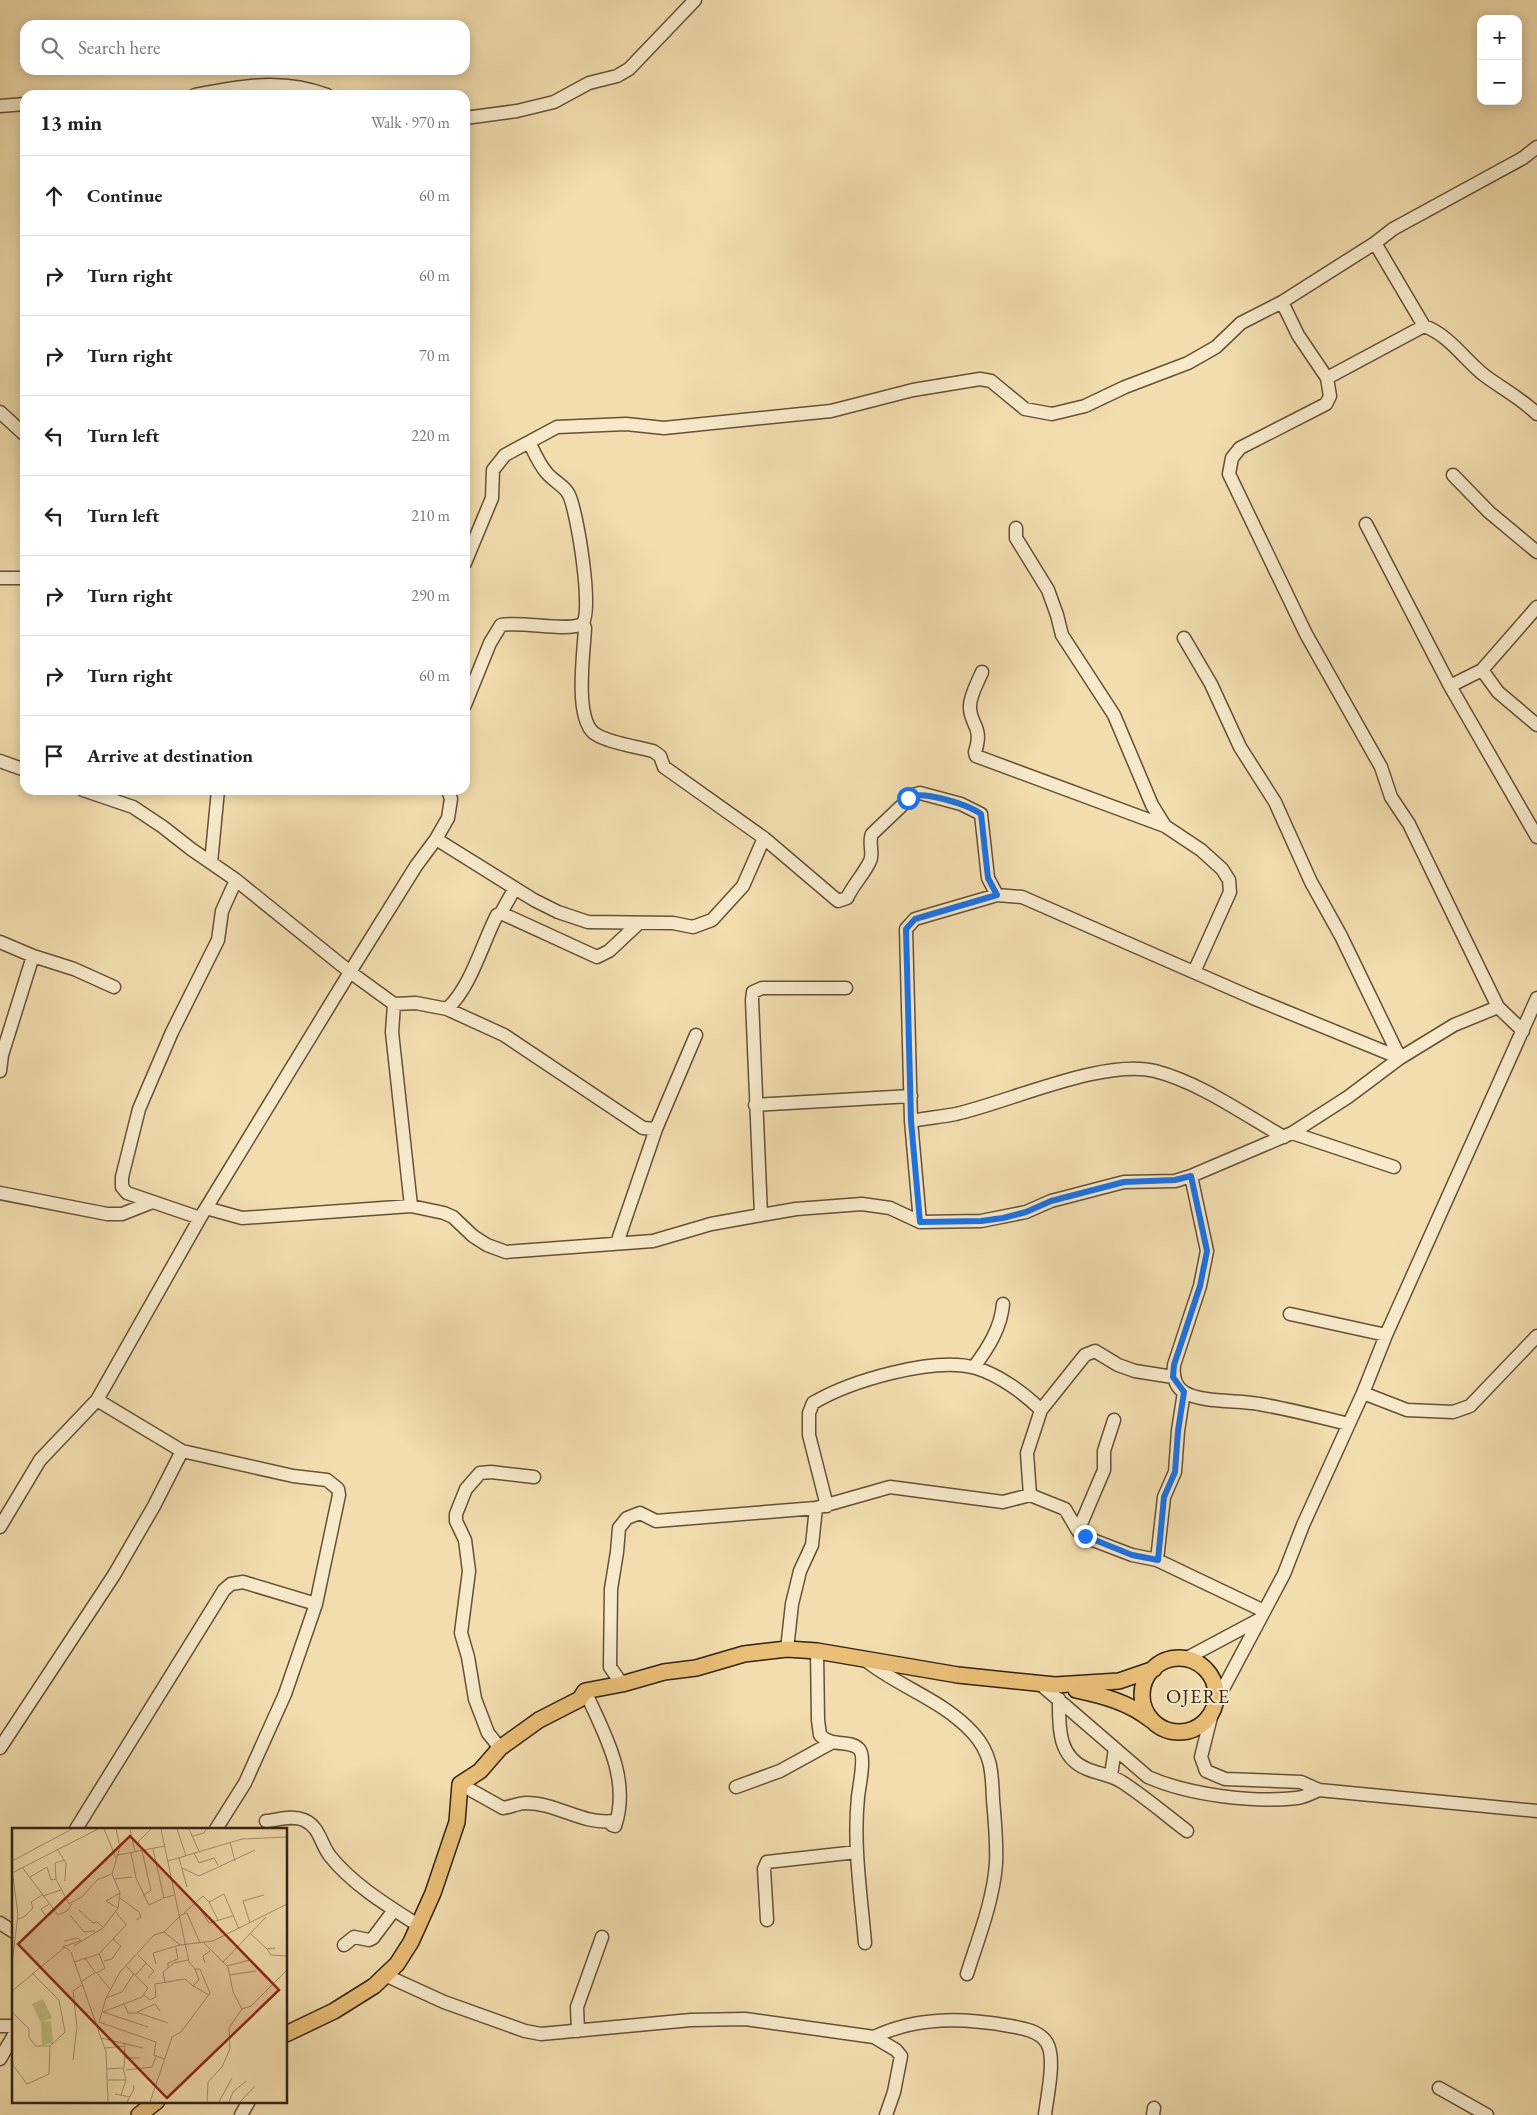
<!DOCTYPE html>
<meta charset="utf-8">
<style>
body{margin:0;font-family:"EB Garamond",serif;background:#f2f2f2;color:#222}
.controls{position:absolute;right:15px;top:15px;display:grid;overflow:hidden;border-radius:10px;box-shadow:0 2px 12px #0003}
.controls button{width:45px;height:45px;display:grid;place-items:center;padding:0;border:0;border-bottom:1px solid #e0e0e0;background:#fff;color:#222;font:25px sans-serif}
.stop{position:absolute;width:15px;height:15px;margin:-11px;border:4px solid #1a73e8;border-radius:50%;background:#fff}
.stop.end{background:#1a73e8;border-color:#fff;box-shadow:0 1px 5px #0008}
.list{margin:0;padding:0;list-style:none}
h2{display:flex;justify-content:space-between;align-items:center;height:65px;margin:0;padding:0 20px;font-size:21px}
h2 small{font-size:16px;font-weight:400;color:#767676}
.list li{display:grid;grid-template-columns:32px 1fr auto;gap:15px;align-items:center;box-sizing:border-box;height:80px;padding:0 20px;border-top:1px solid #e0e0e0}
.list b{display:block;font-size:19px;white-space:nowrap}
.list em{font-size:16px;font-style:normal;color:#767676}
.icon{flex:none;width:28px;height:28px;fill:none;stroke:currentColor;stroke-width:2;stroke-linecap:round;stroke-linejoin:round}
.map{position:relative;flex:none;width:1537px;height:2115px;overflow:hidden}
.search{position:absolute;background:#fff;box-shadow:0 2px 12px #0003;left:20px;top:20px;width:450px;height:55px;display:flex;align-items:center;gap:12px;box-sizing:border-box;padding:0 18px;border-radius:15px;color:#767676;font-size:19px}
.panel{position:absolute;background:#fff;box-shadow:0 2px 12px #0003;left:20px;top:90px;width:450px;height:705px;border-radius:15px}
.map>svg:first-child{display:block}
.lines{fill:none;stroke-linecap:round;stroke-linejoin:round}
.minor-casing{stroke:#63513a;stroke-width:15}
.major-casing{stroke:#332213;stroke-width:18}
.minor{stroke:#f7e9ca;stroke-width:12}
.major{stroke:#e9be77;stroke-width:15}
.route{stroke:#1a73e8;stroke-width:6}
.labels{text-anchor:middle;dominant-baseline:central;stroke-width:4;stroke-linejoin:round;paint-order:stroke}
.quarter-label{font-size:20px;letter-spacing:1px;fill:#332213;stroke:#f7e9ca}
.inset-road{fill:none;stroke:#a69270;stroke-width:1}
.view{fill:#8f2418;fill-opacity:0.15;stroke:#8f2418;stroke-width:2.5}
.inset-edge{fill:none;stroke:#332213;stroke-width:2.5}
</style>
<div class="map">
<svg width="1537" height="2115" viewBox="0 0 1537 2115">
<rect width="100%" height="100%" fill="#f2ddae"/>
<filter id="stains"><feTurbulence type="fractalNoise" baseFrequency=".004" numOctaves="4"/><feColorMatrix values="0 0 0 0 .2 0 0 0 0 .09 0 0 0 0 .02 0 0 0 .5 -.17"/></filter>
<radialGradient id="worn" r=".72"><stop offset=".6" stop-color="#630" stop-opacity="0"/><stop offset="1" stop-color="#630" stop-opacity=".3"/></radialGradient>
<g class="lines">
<defs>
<path id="minor" d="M195,95C242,86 281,78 327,95
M0,106L25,104
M465,118L517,111L554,102L589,83L617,76L629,69L695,0
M1375,243L1424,326
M1282,302L1298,335L1327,378L1330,396L1326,404L1240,448L1232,458L1229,474L1306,634L1381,767L1391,797L1409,824L1498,1007L1523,1031
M1327,378L1424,326C1449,335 1464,359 1484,375C1501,388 1521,398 1537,414
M0,412L25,435
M1453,475L1489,512L1537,552
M1366,524L1450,686L1537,837
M1016,528V538L1048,590L1057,615L1062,635L1114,715L1152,805L1165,826L1201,850L1222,869L1229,880L1230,892L1194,972
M465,563L492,498L493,470L505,455L557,427L626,424L664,428L831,411L913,390L980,379L991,381L1025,409L1052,414L1085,406L1125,387L1188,363L1216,347L1241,323L1282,302L1375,243L1393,229L1523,158L1537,147
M0,578H25
M583,623L585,628C584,652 573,723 597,735C613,744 635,746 653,751L660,756L664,767L764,838L838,901L847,898C853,885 864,874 870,861C874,853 868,842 872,834L913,795L920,793L961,804L981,814L988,878L997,895
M1184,638L1211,684L1240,747L1275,802L1311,882L1341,936L1400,1058
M1482,670L1498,692L1537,725
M982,672C978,682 970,695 970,706C969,724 984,726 975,752L976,756L1165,826
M1450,686L1482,670L1537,607
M465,705L490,643L501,625C522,621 567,632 582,624C594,617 577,507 568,493C563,485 552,480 546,472C539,464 534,452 529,442
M0,761L25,770
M83,790L133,807L163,827L191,849L236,880L350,972L394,1004L392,1032L411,1206
M436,839L534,900L558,912L588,922L673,923L693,927L712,920L743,886L764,838
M211,863L218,790
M501,913L515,888
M0,942L33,956L2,1055L0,1071
M33,956L74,969L114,987
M394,1004L416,1003L447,1009L504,1035L643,1128L656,1129L696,1035
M447,1009C471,987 482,944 497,915L501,913L597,957L609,951L639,923
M755,1105L911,1096
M911,1121C926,1118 941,1117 956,1114C1009,1102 1104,1058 1155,1071C1201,1083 1243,1114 1284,1137
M1292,1133L1394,1167
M1191,1176L1207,1251L1200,1286L1174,1365C1173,1375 1174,1386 1184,1392C1201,1403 1239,1400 1259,1404C1289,1409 1319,1417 1349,1424
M0,1193L107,1214H122L150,1203
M206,1208L242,1218L411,1206L444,1213L453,1217L473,1236L487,1245L506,1252L653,1241L711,1224L761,1215L796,1209L862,1204L890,1208L920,1222L981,1221L1026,1212L1051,1201L1124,1182L1175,1181L1191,1176L1292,1133L1348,1097L1400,1058L1454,1025L1498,1007
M761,1215L752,1000L753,992L762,988H846
M200,1218L127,1193L122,1187V1177L139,1109L172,1032L218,940L222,911L236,880
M920,1222L911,1121L906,929L915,919L997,895L1022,897L1253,998L1400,1058
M617,1243L656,1129
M1290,1314L1386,1335
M974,1367C988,1348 1001,1328 1003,1304
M1363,1393L1407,1410L1453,1412L1470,1406L1537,1336
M182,1451L293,1476L327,1480L338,1489L339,1495L316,1604L285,1694L245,1783L216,1829
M1030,1495L1027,1453L1041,1410L1085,1355L1095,1351L1118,1365L1135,1371L1173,1377
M827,1506L809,1435V1413L813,1403C850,1381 934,1356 976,1368C999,1375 1024,1393 1041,1410
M0,1527L40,1460L97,1400L200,1218L350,972L416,866L436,839L448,818L451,799L448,790
M1078,1531L1104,1470V1451L1114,1420
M1157,1560L1164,1497L1175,1472L1178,1431L1184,1392
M787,1649L792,1604L800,1571L812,1545L816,1508
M817,1651L818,1720L820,1735C833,1748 849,1739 859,1749C866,1756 859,1787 858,1797C853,1845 861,1895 865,1943
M864,1659C898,1687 942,1699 973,1733C992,1754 992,1773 993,1800C995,1821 997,1843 996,1864C993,1902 978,1939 967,1974
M1185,1659L1260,1619
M1039,1683L1148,1777C1189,1795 1253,1803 1297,1798C1305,1797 1312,1793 1319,1790
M622,1684L610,1667L611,1589L617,1552L619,1528L627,1518L640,1513L656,1521L816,1508L890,1487L1003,1502L1030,1495L1065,1509L1078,1531L1085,1537L1132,1555L1157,1560L1264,1611
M1059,1699C1059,1725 1057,1757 1087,1769C1099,1774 1111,1775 1122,1782C1145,1797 1166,1815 1187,1831
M1216,1702L1284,1574L1303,1525L1363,1393L1386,1335L1537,998
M1212,1713L1201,1757L1206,1771L1225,1779L1301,1782L1319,1790L1537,1811
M0,1748L114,1575L154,1506L182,1451L97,1400
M500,1748L488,1733L475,1699L468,1657L461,1633L469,1571L465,1540L456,1521V1514L466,1489L480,1473L491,1472L534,1477
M1111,1775L1115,1749
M460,1784L503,1808C510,1807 519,1803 526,1803C558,1803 582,1825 614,1821L612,1825L615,1826C631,1779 604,1733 585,1691
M736,1787L780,1771L831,1743
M266,1821C278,1820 292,1815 304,1820C320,1827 320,1843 330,1856C352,1884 388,1906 418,1925
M76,1829L224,1590L231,1584L243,1582L316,1604
M767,1920L764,1869L767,1862L857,1852
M0,1923L14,1932
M344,1945L354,1937L369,1940L373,1938L394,1910
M387,1976L444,2002L525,2031L541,2034L691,2020L745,2019L874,2037L896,2050L901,2056L894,2092L886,2115
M0,2026H14
M578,2031L577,2007L602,1937
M874,2037C917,2016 964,2018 1010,2026C1022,2028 1040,2031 1047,2043C1056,2059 1047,2096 1045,2115
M0,2059L14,2035
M1439,2088L1487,2115
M241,2115L249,2101
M1153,2115L1154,2108"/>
<path id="major" d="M1142 1695a37 37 0 1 1 74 0a37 37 0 1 1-74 0Z
M1076,1690C1104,1696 1128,1702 1151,1720
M286,2034L334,2011L374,1986L397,1964L411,1942L433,1893L457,1822L460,1784L480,1771L500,1748L539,1720L580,1699L585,1691L622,1684L664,1672L696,1668L744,1654L787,1649L817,1651L958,1675L1055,1685L1119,1681L1154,1669
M139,2115L157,2101"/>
</defs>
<use href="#minor" class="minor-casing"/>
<use href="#major" class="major-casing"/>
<use href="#minor" class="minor"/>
<use href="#major" class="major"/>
</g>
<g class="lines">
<path class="route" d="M908,798C920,789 969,805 981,814L988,878L997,895L915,919L906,929L911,1121L920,1222L981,1221L1003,1218L1026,1212L1051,1201L1124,1182L1175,1180L1191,1176L1207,1251L1200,1286L1174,1365L1173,1377L1184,1392L1178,1431L1175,1472L1164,1497L1158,1560L1132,1555L1085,1536"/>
</g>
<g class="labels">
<g class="quarter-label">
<text x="1198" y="1696">OJERE</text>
</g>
</g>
<g transform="translate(12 1828)">
<rect width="275" height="275" fill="#f2ddae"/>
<path d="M31,171L40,190L30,194L39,193L41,215L30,217L29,195L20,176Z" fill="#c2bf85"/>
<path class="inset-road" d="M92,1L104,30M118,1L123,24M165,1L174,28M177,1L187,23M181,8L192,5L194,1M218,14L223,33M124,16L139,1M45,21L54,35L53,53M141,21L152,70L162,67M130,23L139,62L131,68M119,25L124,50L137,77L152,70M182,25L187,35L202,30L206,37M106,27L153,18M167,30L175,59M53,32L43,35L44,51L57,76L71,68L85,52L99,46M0,33L60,1M156,33L230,11L275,9M10,39L46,87L55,83L60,76M170,40L187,48L243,22M0,41L6,87L0,135M0,45L86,1M18,49L35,39L39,52L44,51M102,51L120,49M275,51V74M31,68L49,62M108,70L127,84L129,89L124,92M197,74L206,92M184,75L197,95L221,88M106,80L94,73L108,65M67,82L81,95L85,94L91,99M172,85L191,68L197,74L212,66L227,101M58,87L72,104L83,103M167,88L175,85L188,115M35,90L29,81L37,76M6,91L12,89L21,80L19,74L30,67M238,95L231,73L252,67M152,104L168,117L201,113L275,76M239,106L255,121L263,120M52,113L65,110L70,113M191,114L216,139L221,164L230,181L239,178L275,142M62,118L91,100L106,80L108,65L100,46L108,19L104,1M50,119L68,113M255,121L259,127L275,128M59,124L94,224L96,274M126,127L142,143L136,150M73,130L83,144M92,133L100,131L109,118L101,111M62,134L87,126L114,97L103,83M211,134L254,89M193,135L191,128L198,123M144,136L141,125L168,117M215,138L238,132M156,140V135L166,131L164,120M183,141L187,152L181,158L197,167M85,145L93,140L87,126M124,147L134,135M218,147L244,143M69,154L84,144L98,161M153,155L151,144L162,135L176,132M0,163L53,119L58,123M132,167L138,172L144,169L143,156L173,151L181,158M94,170L110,164L122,145M112,176L116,185H127L156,195M0,184L17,201V210L24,218H38M91,184L130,169L136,160L114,138M91,184L136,199M125,184L143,176L148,183M87,194L94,170L108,144L142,107L152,104L167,89M87,194L144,214L142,227L152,231M89,210L131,220M93,220L112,218M112,230H128M61,232L65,199L61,163L70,157M0,236L15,256L37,246L38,218L53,204L47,172L20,145M112,240L113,214M94,241L111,240L114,252M114,242L140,239L144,228M96,252H114L109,267M103,266L118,269M115,274L122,261L121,257M138,274L160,209L169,204L198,165L188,141H183L177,134L149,1M195,274L196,254L210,239L218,221L217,200L230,181M207,274L220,250M217,274L221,264L234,253M228,274L243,258"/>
<path class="view" d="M118,8L267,162L155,270L6,116Z"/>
<rect width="275" height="275" class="inset-edge"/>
</g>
<rect width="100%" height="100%" filter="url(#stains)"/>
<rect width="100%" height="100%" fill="url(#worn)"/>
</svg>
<div class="controls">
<button>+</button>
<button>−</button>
</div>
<div class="stop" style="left:908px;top:798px"></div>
<div class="stop end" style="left:1085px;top:1536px"></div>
<div class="search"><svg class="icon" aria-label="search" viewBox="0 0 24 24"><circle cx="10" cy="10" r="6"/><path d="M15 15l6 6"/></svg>Search here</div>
<section class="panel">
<h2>13 min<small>Walk · 970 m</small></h2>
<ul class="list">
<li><svg class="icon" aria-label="ahead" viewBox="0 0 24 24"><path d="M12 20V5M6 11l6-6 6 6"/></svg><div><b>Continue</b></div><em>60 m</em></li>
<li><svg class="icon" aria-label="right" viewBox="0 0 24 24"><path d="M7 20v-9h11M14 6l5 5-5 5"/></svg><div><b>Turn right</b></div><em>60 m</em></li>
<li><svg class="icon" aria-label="right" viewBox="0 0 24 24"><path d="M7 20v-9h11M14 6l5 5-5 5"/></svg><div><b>Turn right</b></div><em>70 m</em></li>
<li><svg class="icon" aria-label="left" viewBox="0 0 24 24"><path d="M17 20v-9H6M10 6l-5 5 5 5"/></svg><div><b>Turn left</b></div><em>220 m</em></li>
<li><svg class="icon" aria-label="left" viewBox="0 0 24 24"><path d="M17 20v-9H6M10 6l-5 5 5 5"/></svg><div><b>Turn left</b></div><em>210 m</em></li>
<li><svg class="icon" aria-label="right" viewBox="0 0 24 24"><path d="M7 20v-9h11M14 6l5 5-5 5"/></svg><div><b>Turn right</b></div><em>290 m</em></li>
<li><svg class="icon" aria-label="right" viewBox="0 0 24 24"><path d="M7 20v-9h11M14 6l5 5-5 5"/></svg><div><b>Turn right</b></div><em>60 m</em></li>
<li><svg class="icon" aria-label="arrive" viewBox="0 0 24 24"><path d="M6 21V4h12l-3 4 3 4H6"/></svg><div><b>Arrive at destination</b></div></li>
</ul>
</section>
</div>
